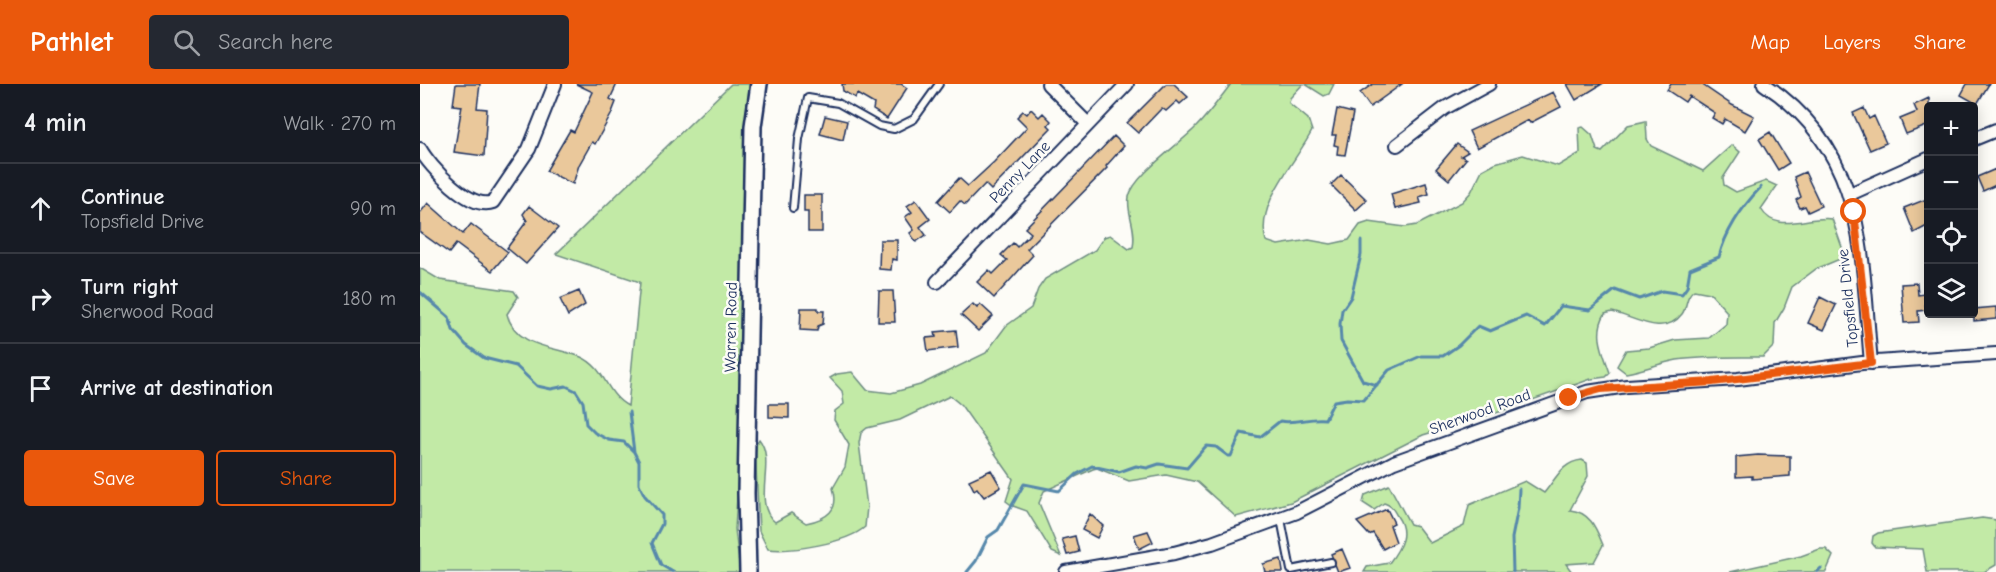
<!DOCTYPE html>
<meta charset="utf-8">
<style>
body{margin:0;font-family:"Comic Neue",sans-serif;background:#242831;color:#f1f3f6}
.controls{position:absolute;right:18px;top:18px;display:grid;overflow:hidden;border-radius:6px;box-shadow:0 3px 15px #0003}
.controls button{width:54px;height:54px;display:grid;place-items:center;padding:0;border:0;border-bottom:2px solid #363941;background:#171b24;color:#f1f3f6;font:30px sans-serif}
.stop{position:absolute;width:18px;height:18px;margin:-14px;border:4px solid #ea580c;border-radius:50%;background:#fff}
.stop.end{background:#ea580c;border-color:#fff;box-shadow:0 2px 6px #0008}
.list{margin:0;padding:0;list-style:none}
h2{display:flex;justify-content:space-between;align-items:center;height:78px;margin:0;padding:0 24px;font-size:26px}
h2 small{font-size:20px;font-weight:400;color:#9ea1a6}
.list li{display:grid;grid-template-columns:39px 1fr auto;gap:18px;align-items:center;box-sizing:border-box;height:90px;padding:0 24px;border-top:2px solid #363941}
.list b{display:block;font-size:22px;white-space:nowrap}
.list p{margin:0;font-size:20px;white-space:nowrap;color:#9ea1a6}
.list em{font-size:20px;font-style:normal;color:#9ea1a6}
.actions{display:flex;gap:12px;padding:18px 24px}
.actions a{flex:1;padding:14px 0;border:2px solid #ea580c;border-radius:6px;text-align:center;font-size:21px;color:#ea580c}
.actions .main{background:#ea580c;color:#fff}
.icon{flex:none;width:33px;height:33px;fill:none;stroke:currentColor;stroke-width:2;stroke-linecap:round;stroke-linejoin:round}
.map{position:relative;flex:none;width:1576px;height:488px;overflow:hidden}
header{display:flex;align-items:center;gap:36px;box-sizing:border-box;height:84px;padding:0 30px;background:#ea580c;color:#fff}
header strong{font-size:28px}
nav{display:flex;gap:33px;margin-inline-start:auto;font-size:21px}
.search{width:420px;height:54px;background:#242831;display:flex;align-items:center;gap:15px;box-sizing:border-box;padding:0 21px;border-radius:6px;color:#9ea1a6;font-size:22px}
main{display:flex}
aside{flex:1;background:#171b24}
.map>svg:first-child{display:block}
.green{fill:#c2eaa6;stroke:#6e8c82;stroke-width:1.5}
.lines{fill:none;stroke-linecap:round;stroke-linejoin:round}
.stream{stroke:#5688ab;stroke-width:3}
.building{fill:#eac89b;stroke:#1b2f5e;stroke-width:1.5}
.service-casing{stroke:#1b2f5e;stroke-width:10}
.minor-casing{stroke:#1b2f5e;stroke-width:16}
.tertiary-casing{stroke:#1b2f5e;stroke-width:20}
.service{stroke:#fdfcf7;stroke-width:6}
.minor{stroke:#fdfcf7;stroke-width:12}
.tertiary{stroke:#fdfcf7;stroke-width:15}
.route{stroke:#ea580c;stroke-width:8}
.labels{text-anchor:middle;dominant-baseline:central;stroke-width:5;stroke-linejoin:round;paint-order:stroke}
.street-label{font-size:16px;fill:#1b2f5e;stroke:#fdfcf7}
</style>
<header>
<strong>Pathlet</strong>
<div class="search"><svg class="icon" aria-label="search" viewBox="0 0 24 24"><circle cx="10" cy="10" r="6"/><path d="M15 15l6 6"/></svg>Search here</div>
<nav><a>Map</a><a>Layers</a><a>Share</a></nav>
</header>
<main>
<aside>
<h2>4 min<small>Walk · 270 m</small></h2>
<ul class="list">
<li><svg class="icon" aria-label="ahead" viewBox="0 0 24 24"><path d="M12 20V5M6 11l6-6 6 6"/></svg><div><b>Continue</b><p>Topsfield Drive</p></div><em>90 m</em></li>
<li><svg class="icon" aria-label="right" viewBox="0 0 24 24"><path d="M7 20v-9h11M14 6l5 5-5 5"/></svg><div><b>Turn right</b><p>Sherwood Road</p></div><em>180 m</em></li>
<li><svg class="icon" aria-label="arrive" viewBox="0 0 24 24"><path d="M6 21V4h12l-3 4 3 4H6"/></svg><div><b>Arrive at destination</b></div></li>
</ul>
<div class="actions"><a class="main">Save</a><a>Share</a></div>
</aside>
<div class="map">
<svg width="1576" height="488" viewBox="0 0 1576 488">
<rect width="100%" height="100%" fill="#fdfcf7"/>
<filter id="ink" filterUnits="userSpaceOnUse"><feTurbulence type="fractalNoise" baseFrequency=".0167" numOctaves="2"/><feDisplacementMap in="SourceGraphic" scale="12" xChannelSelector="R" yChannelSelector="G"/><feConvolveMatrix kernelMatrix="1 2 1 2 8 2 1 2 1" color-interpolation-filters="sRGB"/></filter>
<g filter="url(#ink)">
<path class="green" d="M311,0H329L323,139L322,335L315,445L320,488H0V184L20,196L94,207L98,213L87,230C96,264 134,262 161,273C186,284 186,311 208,322L220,198L136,170Z
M811,0H883L870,14L869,19L888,35L892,47C876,78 835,120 846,157L858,161L889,156L911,160L929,156L940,141L949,138L985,143L997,141L1042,118L1051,108L1062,86L1075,79L1103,71L1138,82L1160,69L1159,44L1163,43L1172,51L1177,66L1182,68L1208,41L1226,37L1227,55L1231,62L1283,87L1312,61L1320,68L1303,94L1304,101L1316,108L1346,97L1357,102L1341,125C1356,151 1389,131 1412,135L1423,166L1420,175L1396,185L1372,203L1364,224L1355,239L1354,262L1343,273C1314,273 1286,272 1257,276C1240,279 1224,286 1206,289L1197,282L1206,266L1229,264L1255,256L1289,254L1306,240L1307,228L1290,209L1274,206C1265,212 1268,222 1262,230C1244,254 1214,233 1192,228L1185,230C1173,250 1184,270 1190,289L1186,293L1171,295L1079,328L1003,351L871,418L816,433L777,398L746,391L709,397L677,384L673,385L624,407L619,419L641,472L632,468L607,427L593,422L586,417L593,395L541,321L530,312L480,336L447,344L441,349L439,359L447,423L445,443C427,459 371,468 348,465L339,447L335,362L339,355C357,377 331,419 355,438L371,429L386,439C407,435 420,426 413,404L425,383L429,361L414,336L415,327L424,320L422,307L410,294L417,290L432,288L447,306L471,309L500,301L566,269L586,242L611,224L618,205L625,195L675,166L684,153L690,151L709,165L713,163C717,143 706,129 709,113C713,92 760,60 776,43C789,30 800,14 811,0Z
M885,0H914L909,10L904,12Z
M1162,376L1167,379L1168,392L1150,426C1170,428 1176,444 1183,461L1174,478L1146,480L1152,488H944L947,483L969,479C981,463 989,449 977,432C973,425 971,421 964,419L954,426L943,419L945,411L969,401L990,440L997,442L1010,459L1044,442L1049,421L1105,397L1124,409C1136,395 1142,378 1162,376Z
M1562,434L1576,436V481L1564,488H1507L1503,465L1455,463L1452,459L1453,452L1458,449Z
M1400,465H1406L1413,472L1406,488H1310L1381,472Z"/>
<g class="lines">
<path class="stream" d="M941,157V171L931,213L922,226L920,240L921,257L943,297L957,301
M0,208L29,233L33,246L46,261L64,274L96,282L117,302L131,305L146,302L156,307L163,318L166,340L175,349L189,356L204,358L214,368L219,378V400L225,412L242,431V440L232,459L241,481L253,488
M209,328L214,368
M547,488L556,477L568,453L578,446L604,400L639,407L657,390L672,382L699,388L716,382L727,384L739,380L767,384L786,362L796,363L808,372H811L821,349L840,353L860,337C876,340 889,333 905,335L914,317L927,315L944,316L969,286L1001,272H1023L1039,261L1058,242L1070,247L1106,232L1125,242L1141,222L1170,226L1195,206L1219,215L1242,207L1262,210L1267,203L1270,185L1299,173C1306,146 1322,123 1341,103
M1093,488L1092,454L1098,424L1099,405
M1397,488L1401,484"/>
</g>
<path class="building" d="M36,0H60L57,24L67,25L64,72L34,68L42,22L33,21Z
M156,0H197L190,15L196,18L191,31L175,60L172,58L159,81L153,100L126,87L150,46L154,48L173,8Z
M422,0H481L487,4L467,35L453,26L454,20L437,10L435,14L423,7Z
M746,0H754L768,13L760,20L757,17L746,27L742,24L718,49L707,39Z
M953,0H982L950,23L940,9Z
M1147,0H1182L1156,16Z
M1251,0H1281L1312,21L1334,32L1325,47L1305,35L1302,40L1292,34L1295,29L1269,12L1265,18L1247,6Z
M1547,0H1569L1557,20L1541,11Z
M1133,8L1141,23L1110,39L1108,36L1057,64L1049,47Z
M1509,14V41L1486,50L1480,35L1497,28L1494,21Z
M1444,24L1449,35L1454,32L1466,59L1450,66L1433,29Z
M611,25L619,33L623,29L631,37L628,41L631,44L571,106L565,100L545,121L540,117L530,128L518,117L539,94L548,102L574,78L607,43L597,33L603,27L607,30Z
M917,25L933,29L925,71L917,70L918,62L914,61L916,51H912Z
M405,32L427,37L423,56L400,50Z
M1350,48L1369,79L1358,86L1339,55Z
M694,52L704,62L686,82L687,84L607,165L613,171L574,214L557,198L569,186L573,190L587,176L581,171L593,159L597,163L611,149L605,144Z
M1037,60L1048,68L1041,72L1046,75L1029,96L1016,85Z
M1576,85V101L1563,107L1557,93Z
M1385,88L1401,122L1388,128L1385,122L1380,124L1376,116L1381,113L1374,93Z
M921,91L947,116L936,126L911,101Z
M1006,99L1009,110L999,113L1001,119L975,125L971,110Z
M384,111H402V148H388V128H384Z
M1509,114V141L1494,149L1484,124Z
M496,116L510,135L500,143L506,151L496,158L490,149L494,146L485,133L492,128L487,122Z
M8,119L43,150L51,140L88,168L72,187L36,160L29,169L0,148V129Z
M109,122L138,144L106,180L87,164L107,137L103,130Z
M460,156H477V176L472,175L471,186L459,185Z
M1497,199L1498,211L1504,210L1506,226L1498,227L1499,238L1484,239L1481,200Z
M159,207L165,221L148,232L140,215Z
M459,207H473L475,238H458Z
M1400,213L1416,221L1404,246L1388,239Z
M553,220L557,224L560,220L573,232L558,247L541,231Z
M1576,223V235L1554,237V225Z
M381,224H398V227H404L403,240L398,242L397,247L380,246Z
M536,246L538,263L508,267L506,254L516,253L515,248Z
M349,320H369V334L349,333Z
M1338,371L1370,372V392L1332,395V392L1316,393V373Z
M571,386L581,403L564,413L557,404L554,406L549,396Z
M967,425L974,439L970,441L976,458L963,465L953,449L949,451L937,438Z
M670,430L683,442L677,454L662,446Z
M728,447L733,458L719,465L714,451Z
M655,452L659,468L647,471L642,455Z
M922,465L930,484L918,488L911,470Z
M861,475L863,488H845L843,480Z"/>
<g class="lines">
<defs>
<path id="service" d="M373,124L379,55L388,14L418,19L459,42L474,45L494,35L519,0
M861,435L871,486L911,478"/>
<path id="minor" d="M628,0L668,40
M1344,0C1447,67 1441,170 1451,279
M1554,55L1576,46
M977,61L1025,24L1069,0
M0,65C10,83 50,127 73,118L109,65L135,0
M1430,110L1508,75
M517,198L707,0
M646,488L754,469L792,459L877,428L974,378L1167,308L1207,302L1318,295L1442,279L1576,270"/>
<path id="tertiary" d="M328,488L326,409L333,42L339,0"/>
</defs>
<use href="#service" class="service-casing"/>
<use href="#minor" class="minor-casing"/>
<use href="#tertiary" class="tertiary-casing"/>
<use href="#service" class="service"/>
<use href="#minor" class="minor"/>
<use href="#tertiary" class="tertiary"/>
</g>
</g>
<g class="lines" filter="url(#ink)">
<path class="route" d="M1149,314L1181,305L1292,298L1451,279L1434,128"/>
</g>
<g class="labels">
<g class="street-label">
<text transform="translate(600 88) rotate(-46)">Penny Lane</text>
<text transform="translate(1428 214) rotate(-96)">Topsfield Drive</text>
<text transform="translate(311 243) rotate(-89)">Warren Road</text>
<text transform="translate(1060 328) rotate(-20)">Sherwood Road</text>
</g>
</g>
</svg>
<div class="controls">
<button>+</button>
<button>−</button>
<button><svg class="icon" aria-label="locate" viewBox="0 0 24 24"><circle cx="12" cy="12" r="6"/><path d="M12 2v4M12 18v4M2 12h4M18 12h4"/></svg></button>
<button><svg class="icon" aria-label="layers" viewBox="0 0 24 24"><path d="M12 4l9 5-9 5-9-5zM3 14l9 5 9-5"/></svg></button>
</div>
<div class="stop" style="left:1434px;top:128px"></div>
<div class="stop end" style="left:1149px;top:314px"></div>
</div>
</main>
